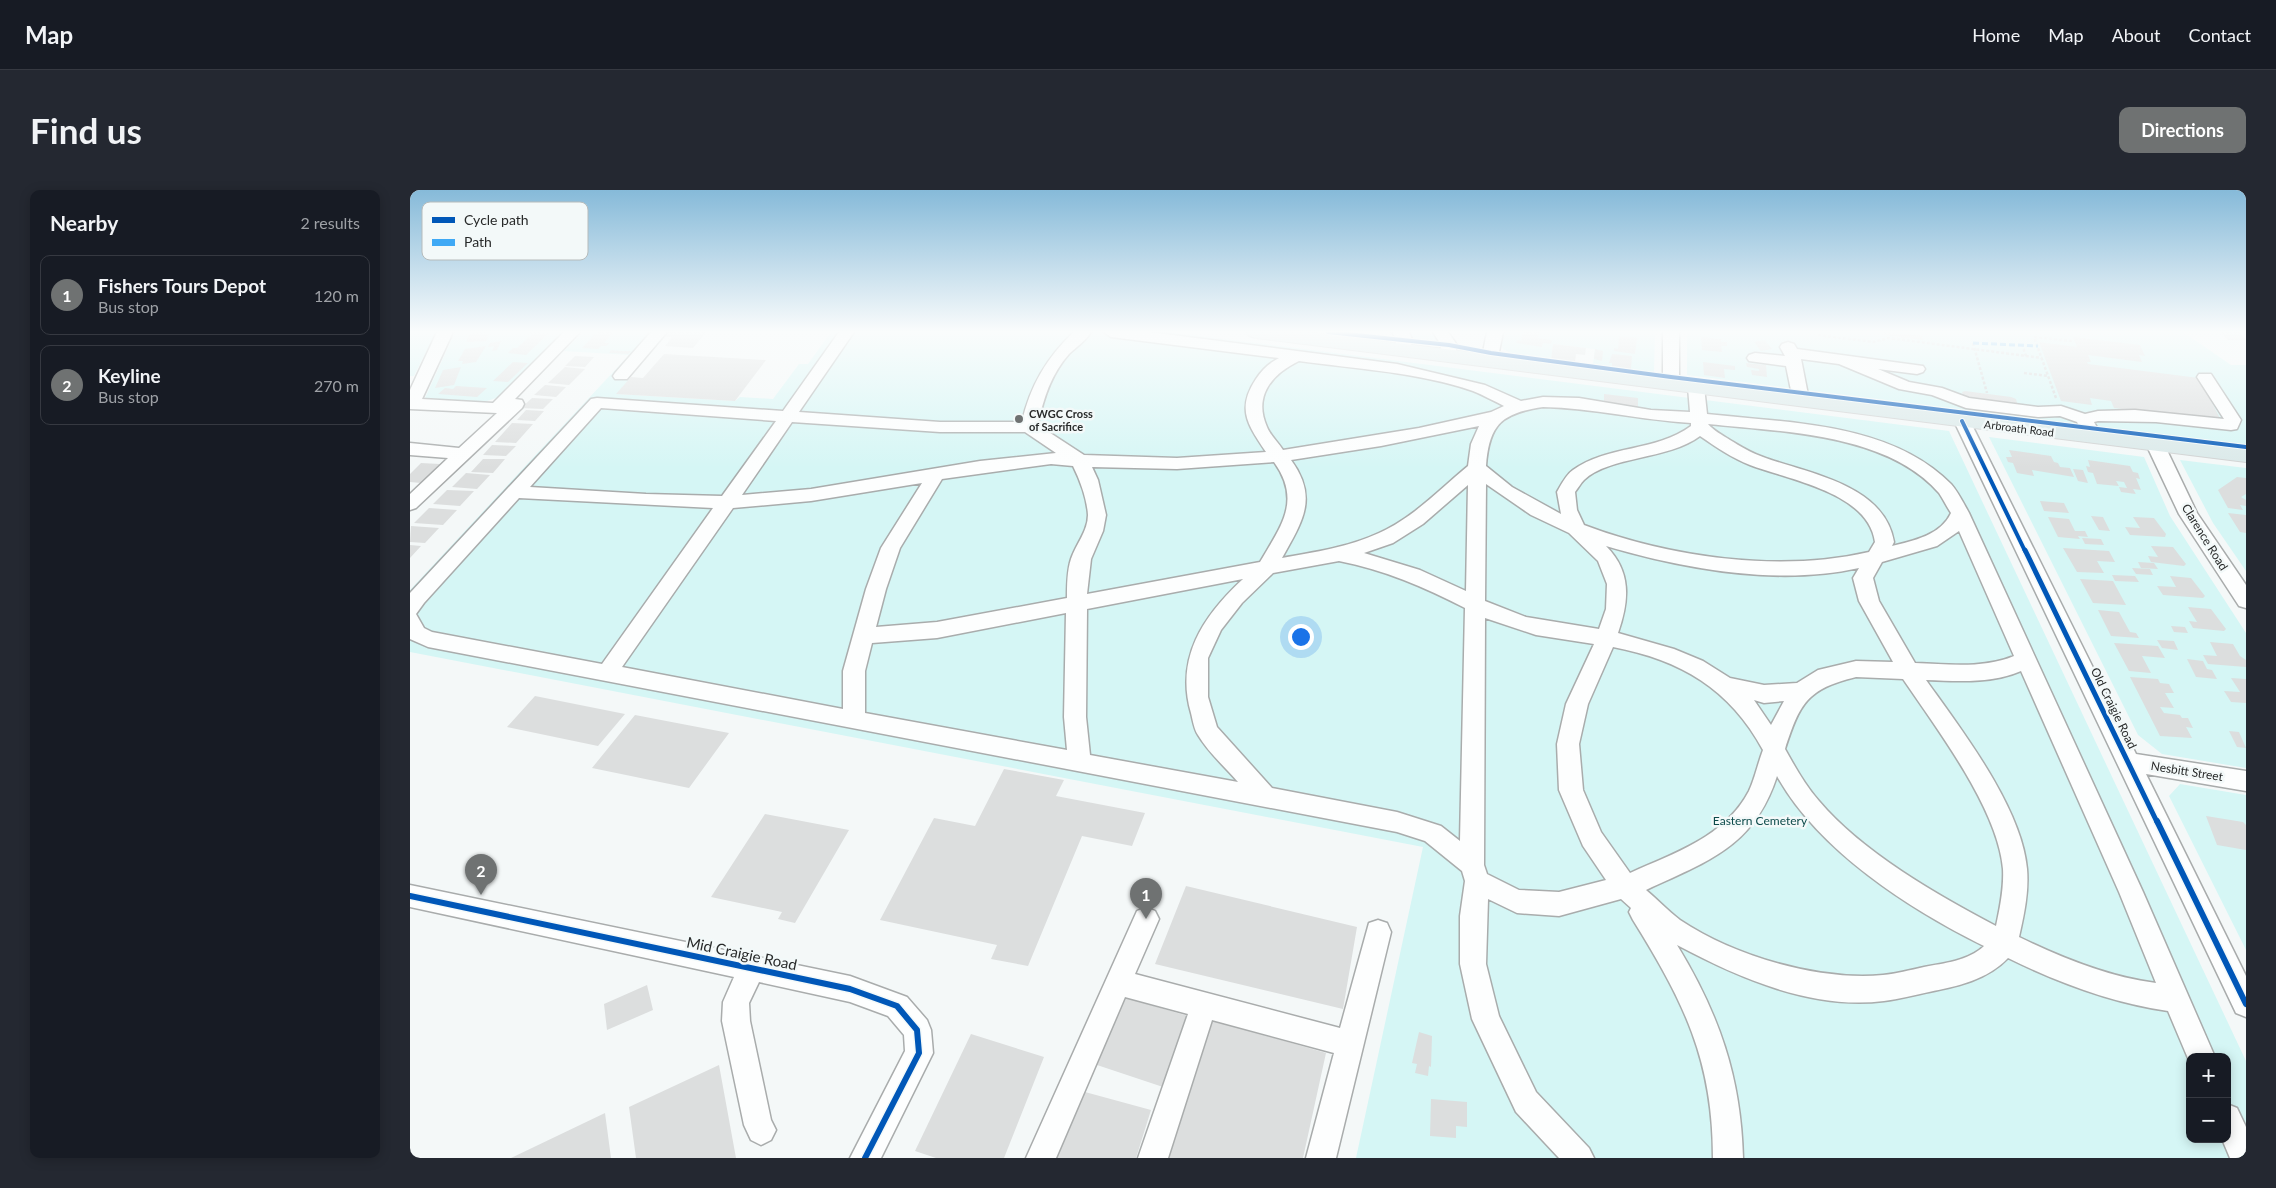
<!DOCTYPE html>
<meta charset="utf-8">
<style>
body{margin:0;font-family:Lato,sans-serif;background:#242831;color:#f1f3f6}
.controls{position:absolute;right:15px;bottom:15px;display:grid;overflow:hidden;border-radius:10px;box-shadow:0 2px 12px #0003}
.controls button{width:45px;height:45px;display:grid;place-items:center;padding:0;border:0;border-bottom:1px solid #363941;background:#171b24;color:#f1f3f6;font:25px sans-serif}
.you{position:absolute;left:890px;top:446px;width:18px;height:18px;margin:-12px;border:4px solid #fff;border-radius:50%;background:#1a73e8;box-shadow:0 0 0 8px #1a73e833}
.badge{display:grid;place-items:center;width:32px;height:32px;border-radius:50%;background:#6f7272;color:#fff;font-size:16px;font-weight:700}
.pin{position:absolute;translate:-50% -41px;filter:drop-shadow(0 1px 2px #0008)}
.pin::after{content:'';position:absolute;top:26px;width:18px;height:15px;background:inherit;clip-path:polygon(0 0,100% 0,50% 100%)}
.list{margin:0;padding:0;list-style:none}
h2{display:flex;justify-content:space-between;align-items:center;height:65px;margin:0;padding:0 20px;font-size:21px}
h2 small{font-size:16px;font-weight:400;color:#9ea1a6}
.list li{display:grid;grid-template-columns:32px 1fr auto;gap:15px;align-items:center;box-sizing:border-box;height:80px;margin:0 10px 10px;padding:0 10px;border:1px solid #363941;border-radius:10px}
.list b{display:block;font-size:19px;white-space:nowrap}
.list p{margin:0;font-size:16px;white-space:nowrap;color:#9ea1a6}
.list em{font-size:16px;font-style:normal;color:#9ea1a6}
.map{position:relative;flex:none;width:1836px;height:968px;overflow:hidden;border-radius:10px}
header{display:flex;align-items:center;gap:30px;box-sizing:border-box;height:70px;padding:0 25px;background:#171b24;border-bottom:1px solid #363941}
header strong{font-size:24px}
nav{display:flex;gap:28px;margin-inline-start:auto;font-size:18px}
.intro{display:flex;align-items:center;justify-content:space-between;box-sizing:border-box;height:120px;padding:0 30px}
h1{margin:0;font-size:35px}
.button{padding:12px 22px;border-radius:10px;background:#6f7272;color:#fff;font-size:18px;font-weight:700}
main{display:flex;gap:30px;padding:0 30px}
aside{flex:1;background:#171b24;border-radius:10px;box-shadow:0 2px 12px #0003}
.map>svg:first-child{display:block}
.green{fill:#d5f6f5;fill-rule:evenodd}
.building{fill:#dcdede}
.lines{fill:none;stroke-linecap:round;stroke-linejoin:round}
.minor-casing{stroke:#a9acac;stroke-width:3}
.major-casing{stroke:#d0d2d2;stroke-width:2}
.path{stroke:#d4d5d5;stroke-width:2.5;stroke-dasharray:3 2;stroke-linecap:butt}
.minor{fill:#fdfefe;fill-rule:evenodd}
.major{fill:#dae9e9;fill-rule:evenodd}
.quiet{stroke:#3fa9f5;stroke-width:3;stroke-dasharray:6 3;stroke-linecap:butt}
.cycleway-far2-casing{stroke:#f3f9f9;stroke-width:6}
.cycleway-far1-casing{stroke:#f3f9f9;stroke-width:8}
.cycleway-casing{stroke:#f3f9f9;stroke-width:9}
.cycleway-far2{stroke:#0057b8;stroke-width:4}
.cycleway-far1{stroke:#0057b8;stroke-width:5}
.cycleway{stroke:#0057b8;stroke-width:6}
.poi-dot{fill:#6f7272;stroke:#f3f9f9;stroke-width:2}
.labels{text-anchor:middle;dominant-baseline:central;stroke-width:5;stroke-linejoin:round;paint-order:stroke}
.far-poi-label{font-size:11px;font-weight:bold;fill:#282a2a;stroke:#f3f9f9;text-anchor:start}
.far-street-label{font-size:11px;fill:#282a2a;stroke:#f3f9f9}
.street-label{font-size:12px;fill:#282a2a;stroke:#f3f9f9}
.park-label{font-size:12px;fill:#0d4b4b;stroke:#f3f9f9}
.near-street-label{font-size:15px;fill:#282a2a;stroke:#f3f9f9}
.key{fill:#f3f9f9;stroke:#b6bbbb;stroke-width:1}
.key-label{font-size:14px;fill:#282a2a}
</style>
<header>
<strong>Map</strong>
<nav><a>Home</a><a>Map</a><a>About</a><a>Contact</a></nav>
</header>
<div class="intro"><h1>Find us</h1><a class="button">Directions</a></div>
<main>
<aside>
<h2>Nearby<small>2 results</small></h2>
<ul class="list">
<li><span class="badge">1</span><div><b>Fishers Tours Depot</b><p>Bus stop</p></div><em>120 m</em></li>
<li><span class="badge">2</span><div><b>Keyline</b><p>Bus stop</p></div><em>270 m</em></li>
</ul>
</aside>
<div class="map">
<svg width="1836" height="968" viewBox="0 0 1836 968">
<rect width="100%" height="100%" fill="#f4f8f8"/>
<path class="green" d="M0,142H26L4,186H0Z
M45,142H154L89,207L74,212L15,208Z
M173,142H241L204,188L219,190L207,204L325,211L330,207L363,209L389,174H398L421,142H759L1539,241L1836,871V968H946L1013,657L0,462V400L219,165L154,161ZM1780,867H1817V949H1780Z
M999,142H1020L1028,148V153L1002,150Z
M1093,142H1245L1244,182L1183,174L1185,159L1143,154L1141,170L1101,163L1093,159L1091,153Z
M1277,142H1773L1821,175H1836V255L1277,185Z
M1579,247L1734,267L1760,326L1836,443V578L1752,564L1728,545Z
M1770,270L1836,278V381L1803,333Z
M1770,594L1836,605V760L1759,606Z"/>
<path class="building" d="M75,142V144L79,143L76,151L56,152L60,143Z
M121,142L139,143L116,165L98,163L103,158H107L122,144H119Z
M187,142H204L194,153H200L196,156H191L188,159L172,158Z
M259,142H296L283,158L255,156L262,147H255Z
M1113,142H1129L1128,148L1142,150L1141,154L1133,153L1132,157L1106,153L1107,150L1111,151Z
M1473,142L1512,146L1513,150L1473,145Z
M1810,142H1830L1836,150H1818Z
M1209,146L1227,148L1225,164L1204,161V158L1208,159Z
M1291,147L1311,149V152H1317V156H1311L1312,162L1292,160Z
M1663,147L1730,155L1735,166L1729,165L1732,172L1678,165L1681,172H1677L1678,174L1789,188L1812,232L1704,218L1701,211L1680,208L1682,215L1651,211L1629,152L1667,157Z
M1355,150L1362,159L1351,161L1344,152Z
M91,151L87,160L82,161L84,156L78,157L80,153Z
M1143,154L1176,158L1175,165L1166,164L1165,172L1141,170Z
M76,156L66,172L52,174L53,171H48L55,159Z
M1185,159L1193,161L1192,171L1184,169Z
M201,160L211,161H221L218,164L199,163Z
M254,164L356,170L325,211L206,204L221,187L233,188Z
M1202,164L1222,166L1221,179L1202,176V173H1199Z
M165,166L184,167L175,177L155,176Z
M103,172L118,173L98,192L83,191Z
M1293,172L1325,176V180L1314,179L1315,188L1294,185Z
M1336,173L1356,175L1357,187L1342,185L1341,180L1349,181V179L1337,177Z
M51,177L44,195L25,198L33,180Z
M155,177L175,179L159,195L138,193Z
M135,195L156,197L146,207L124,205Z
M46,196L61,197L77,198L67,207L28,204L35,198L43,199Z
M1555,201L1601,207L1606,209L1608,217L1554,209L1552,202Z
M1194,204L1228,208V217L1194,212Z
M122,208L143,209L133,219L111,218Z
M116,220L134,221L125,231L107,230Z
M102,233L123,234L106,253L85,252Z
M82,255L106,256L96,266L73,265Z
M1599,260L1641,266L1644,272L1648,273L1650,277L1660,278L1664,287L1622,280L1624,286L1607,283L1603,273L1598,272L1596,267H1602Z
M73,269H95L83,283L61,282Z
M1678,270L1720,276L1723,282L1728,283L1730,289L1726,288L1731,300L1723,299L1726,304L1711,302L1709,297L1717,298L1714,292L1706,291L1709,296L1687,294L1683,283L1678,282L1676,276L1680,277Z
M11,273L30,274L11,293L0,292V284Z
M1663,279L1673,280L1678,293L1668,291Z
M56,283L80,285L67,299L42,297Z
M1827,287L1836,288V304L1831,307L1836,310V316L1830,315L1833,320L1818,318L1808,300Z
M37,300L64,301L50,316L23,314Z
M1630,311L1654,313L1659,323L1634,321Z
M19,318L47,320L33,335L4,333Z
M1818,323L1836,325V343L1830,342Z
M1681,326L1693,327L1700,341L1689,340Z
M1638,327L1659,329L1665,341H1675L1678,347L1668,346L1670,349L1648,347Z
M1723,327L1744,328L1756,344L1755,347L1720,345L1715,337L1730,338Z
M1,336L29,338L15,353L0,352Z
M1672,348L1691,349L1694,355L1675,354Z
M0,355L11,356L0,368Z
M1741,356L1763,357L1776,374L1774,376L1741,372L1738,366L1748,367Z
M1653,358L1699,361L1705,372L1687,371L1694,383L1667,382Z
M1728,372L1744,373L1748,379L1731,378Z
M1722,378L1740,379L1743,385L1726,384Z
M1702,385L1725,386L1729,392L1705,391Z
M1760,386L1781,388L1795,406L1793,408L1753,405L1747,396L1766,397Z
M1670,389L1703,391L1716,415L1683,413Z
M1778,417L1801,419L1816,439L1814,441L1783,438L1779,431L1787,432Z
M1688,420L1709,422L1720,442L1726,443L1729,448L1701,446Z
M1761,436L1775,437L1778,443L1764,442Z
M1747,450L1764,451L1768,460L1752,458Z
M1800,452L1823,454L1830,466L1836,470V477L1798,474L1793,465L1807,466Z
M1704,453L1748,456L1755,468L1732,466L1741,483L1719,481Z
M1777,469L1793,471L1797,479L1802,480L1807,489L1786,487Z
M1720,487L1748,489L1750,493L1759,494L1764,503H1755L1764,518L1750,517L1754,523L1770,525L1772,528H1778L1783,538L1776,537L1782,548L1750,546Z
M1821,488L1836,489V513L1821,512L1814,501L1830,502Z
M125,506L215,524L188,556L97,537Z
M225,525L319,543L279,598L182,578Z
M1819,541L1829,542L1836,558L1827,557Z
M594,579L654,590L646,606L735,623L722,656L672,646L618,776L581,769L587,755L470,730L524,628L565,636Z
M355,624L439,640L385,733L368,729L372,722L301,707Z
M1796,626L1833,632L1836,635V660L1807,655Z
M776,696L947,737L933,819L745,774Z
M237,795L243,820L197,840L194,814Z
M713,807L778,826L753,897L684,874Z
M803,830L916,863L893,968H754Z
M1009,842L1022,846L1021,877L1019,876L1018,886L1005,883L1007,874L1002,873Z
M561,844L634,867L594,968H526L505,961Z
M309,875L326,968H226L219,917Z
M664,899L741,920L726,968H637Z
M1021,909L1057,912V937L1046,936V948L1020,946Z
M195,923L201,968H101Z"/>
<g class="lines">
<defs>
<path id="minor" d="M27,142H43L12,209L83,213L154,142H170L105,209L112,210L114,214L112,218L6,318L0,320V304L38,268L0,265V253L49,258L87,223L0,219V200Z
M241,142H257L217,189H205L203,186L205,183Z
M429,142H444L389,222L530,232H612C620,196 637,167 664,142H681C676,151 666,157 659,164C641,184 633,209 628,235L674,265L767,268L856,262C838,235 826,219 846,189C852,180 859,173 869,168L701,147L694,142H739L987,174L1075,195L1111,211L1133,207L1169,208L1241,220L1280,222L1278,197L1280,194H1292L1294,197L1297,224C1377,233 1480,232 1541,294C1548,302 1554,314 1559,323L1733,702L1805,867H1780V873L1758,821C1702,813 1649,793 1598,768C1577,790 1548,796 1519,802C1504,805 1489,809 1474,811C1402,820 1329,788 1267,755C1309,824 1331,887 1333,968H1303C1303,870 1274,812 1223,730L1219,722L1221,718L1211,709L1149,726L1107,723L1078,709L1076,774L1089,826L1126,902L1179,958L1184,968H1149L1106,922L1062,829L1050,774V726L1055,691L1052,681L1015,651L987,642L18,457L0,449V403L181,209L187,208L373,221ZM889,171C946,179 1008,182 1063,201C1073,205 1084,211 1094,216L1081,222L1009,238L873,260C868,252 860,245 857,237C843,206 862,184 889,171ZM1133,217C1183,218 1231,230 1281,233V236C1246,262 1197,255 1163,280C1156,285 1151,295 1147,302L1151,324L1102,297L1076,276C1079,234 1092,223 1133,217ZM191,218L366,231L312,306L236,304L120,297ZM382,232L530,242H615L646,263L570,271L401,299L332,305ZM1298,234C1371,242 1477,243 1529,303C1533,309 1537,317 1541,323C1531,345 1503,351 1482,356L1484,352C1474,294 1399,284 1353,267C1341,263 1330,256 1320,250C1312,245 1303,240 1298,234ZM1069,236L1061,254L1058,276C1030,299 1003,328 969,343C939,357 905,362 872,368C892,332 909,308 881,270L971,256ZM1290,246C1306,257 1322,268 1340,275C1379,290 1458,302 1465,352L1459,362C1369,383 1259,367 1174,335L1167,320L1165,302C1168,298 1171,293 1174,290C1199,266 1258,270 1290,246ZM864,272C892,311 871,336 850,372L677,404L681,369L693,341L696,325L688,290L682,277L767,279ZM641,274L663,276C670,290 677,309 678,325C678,341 666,354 661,369C657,381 657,395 657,408L527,432L466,437L476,399L490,358L532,289ZM512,293L471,358L456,399L433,481V519L212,477L323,318L401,311ZM1076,294L1121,325L1159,343L1188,371L1197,394L1196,419L1189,439L1116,427L1075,411ZM1058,295L1056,401L1010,380L954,363L983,353L1013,334ZM109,308L303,318L192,474L22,442L14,438L6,424L14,413ZM1549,341L1604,466C1573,479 1537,474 1505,473L1469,411L1463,388L1472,372L1527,356ZM1196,356C1274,379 1369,396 1449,378L1443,388L1449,411L1483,472L1446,471L1408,480L1387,493L1354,495L1320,488L1293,471L1264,459L1208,443C1219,411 1222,382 1196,356ZM929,371C975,380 1014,397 1055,418L1050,651L1031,636L987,622L862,598L807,537L798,507V468L811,440L832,413L863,383ZM833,389C793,426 765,468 781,523C783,531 784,539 788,545C798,562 815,577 828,592L680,565L676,527L677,419ZM656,423L654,527L657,560L455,523V481L462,453L527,448ZM1075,428L1126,445L1184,454L1156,514L1147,554L1149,600L1173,656L1196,690L1149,702L1109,700L1077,684L1074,675ZM1203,457C1271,470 1320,499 1353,560C1348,573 1345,588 1339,601C1315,647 1264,663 1220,683L1191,642L1173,600L1169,554L1178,514ZM1611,481L1709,702L1746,793C1699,787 1652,768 1609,747C1614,725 1619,702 1617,679C1612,618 1551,539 1516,490C1548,491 1581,494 1611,481ZM1446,487L1493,489C1527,539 1588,619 1593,679C1594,698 1590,718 1586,736C1527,705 1452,662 1409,611C1395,595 1385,577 1375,559C1390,513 1397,499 1446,487ZM1344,510L1354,513L1374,511L1361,535ZM1367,586C1408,660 1499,719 1574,756C1558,771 1534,773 1514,777C1500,780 1486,784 1473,785C1408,791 1324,766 1270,730C1258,721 1247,709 1236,700C1298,671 1344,657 1367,586Z
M982,142H999L1003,152L994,163H982L980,160L987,151Z
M1023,142H1038L1047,155L1044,169H1032L1030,166L1031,155Z
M1077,142H1093L1087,172L1085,175H1073L1071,172Z
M1253,142H1269V194L1267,197H1255L1253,194Z
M1378,152L1384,154L1387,159L1513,176L1515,179L1513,182L1507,184L1468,179L1499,192L1532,198L1559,208L1628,217L1651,216L1675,224L1688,221L1725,220L1814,229L1787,187L1789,184H1801L1831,230L1827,239L1821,240L1746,232L1688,231L1684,232L1692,247L1689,251H1677L1667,232L1650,226L1628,227L1556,218L1522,205L1489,199L1429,174L1391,169L1399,210L1397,214H1385L1383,210L1376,176L1339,171L1337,168L1339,165L1345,163L1375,166L1370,157L1372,154Z
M1552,226L1558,227L1560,231L1726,564L1836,581V601L1736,584L1836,786V827L1826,823L1544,231L1546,227Z
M1745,249L1751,250L1754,254L1787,323L1836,395V418L1829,416L1769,324L1736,254L1739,250Z
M0,695L440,786L497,807L517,830L521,840L523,863L471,968H440L495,861L494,845L478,826L440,812L349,792L339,813L340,831L361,930L366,940L361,950L351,955L341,950L334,935L312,831L313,812L324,787L0,717Z
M736,717L745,721L749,729L725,784L930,838L959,733L968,730L977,733L981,742L926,968H896L924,863L802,830L758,968H728L778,824L715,807L646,968H616L727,721Z
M1817,914L1827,918L1836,937V968H1820L1812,949H1817Z"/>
<path id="major" d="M836,142H897L1836,258V272L846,148L839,146Z"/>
</defs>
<use href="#minor" class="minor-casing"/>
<use href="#major" class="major-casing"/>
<path class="path" d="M1408,145L1463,152L1479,148L1632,168
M1563,153L1577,203
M1612,154L1616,166
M1614,183L1638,186
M1646,208L1624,147L1662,151"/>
<use href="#minor" class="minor"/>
<use href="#major" class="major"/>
<path class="quiet" d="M1563,153L1628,156"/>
<defs>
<path id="cycleway-far2" d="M918,142L1039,155L1081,163L1261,187L1836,257
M1552,231L1615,361"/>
<path id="cycleway-far1" d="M1615,360L1747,632"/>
<path id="cycleway" d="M1747,631L1836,814
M0,706L440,799L487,816L507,840L509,863L455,968"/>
</defs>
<use href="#cycleway-far2" class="cycleway-far2-casing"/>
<use href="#cycleway-far1" class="cycleway-far1-casing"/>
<use href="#cycleway" class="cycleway-casing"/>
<use href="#cycleway-far2" class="cycleway-far2"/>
<use href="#cycleway-far1" class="cycleway-far1"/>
<use href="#cycleway" class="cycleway"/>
</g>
<linearGradient id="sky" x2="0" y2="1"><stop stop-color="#86bad9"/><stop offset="0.51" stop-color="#fafcfc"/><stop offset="1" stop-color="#fafcfc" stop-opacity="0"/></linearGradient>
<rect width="1836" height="278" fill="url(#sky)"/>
<circle class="poi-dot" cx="609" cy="229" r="5"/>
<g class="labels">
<g class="far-poi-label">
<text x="619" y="223">CWGC Cross<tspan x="619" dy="13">of Sacrifice</tspan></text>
</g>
<g class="far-street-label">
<text transform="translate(1609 238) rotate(7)">Arbroath Road</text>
</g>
<g class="street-label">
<text transform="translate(1795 347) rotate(58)">Clarence Road</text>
<text transform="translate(1704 518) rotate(64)">Old Craigie Road</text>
<text transform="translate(1777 581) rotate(9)">Nesbitt Street</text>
</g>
<g class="park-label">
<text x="1350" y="630">Eastern Cemetery</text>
</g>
<g class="near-street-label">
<text transform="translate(332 763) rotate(12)">Mid Craigie Road</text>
</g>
</g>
<rect x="12" y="12" width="166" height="58" rx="8" class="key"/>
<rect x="22" y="27" width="23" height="6" fill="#0057b8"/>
<rect x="22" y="49" width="23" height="7" fill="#3fa9f5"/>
<g class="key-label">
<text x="54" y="35">Cycle path</text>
<text x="54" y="57">Path</text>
</g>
</svg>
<div class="controls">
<button>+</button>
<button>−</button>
</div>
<div class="you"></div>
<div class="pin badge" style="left:736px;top:729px">1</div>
<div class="pin badge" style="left:71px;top:705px">2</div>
</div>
</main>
